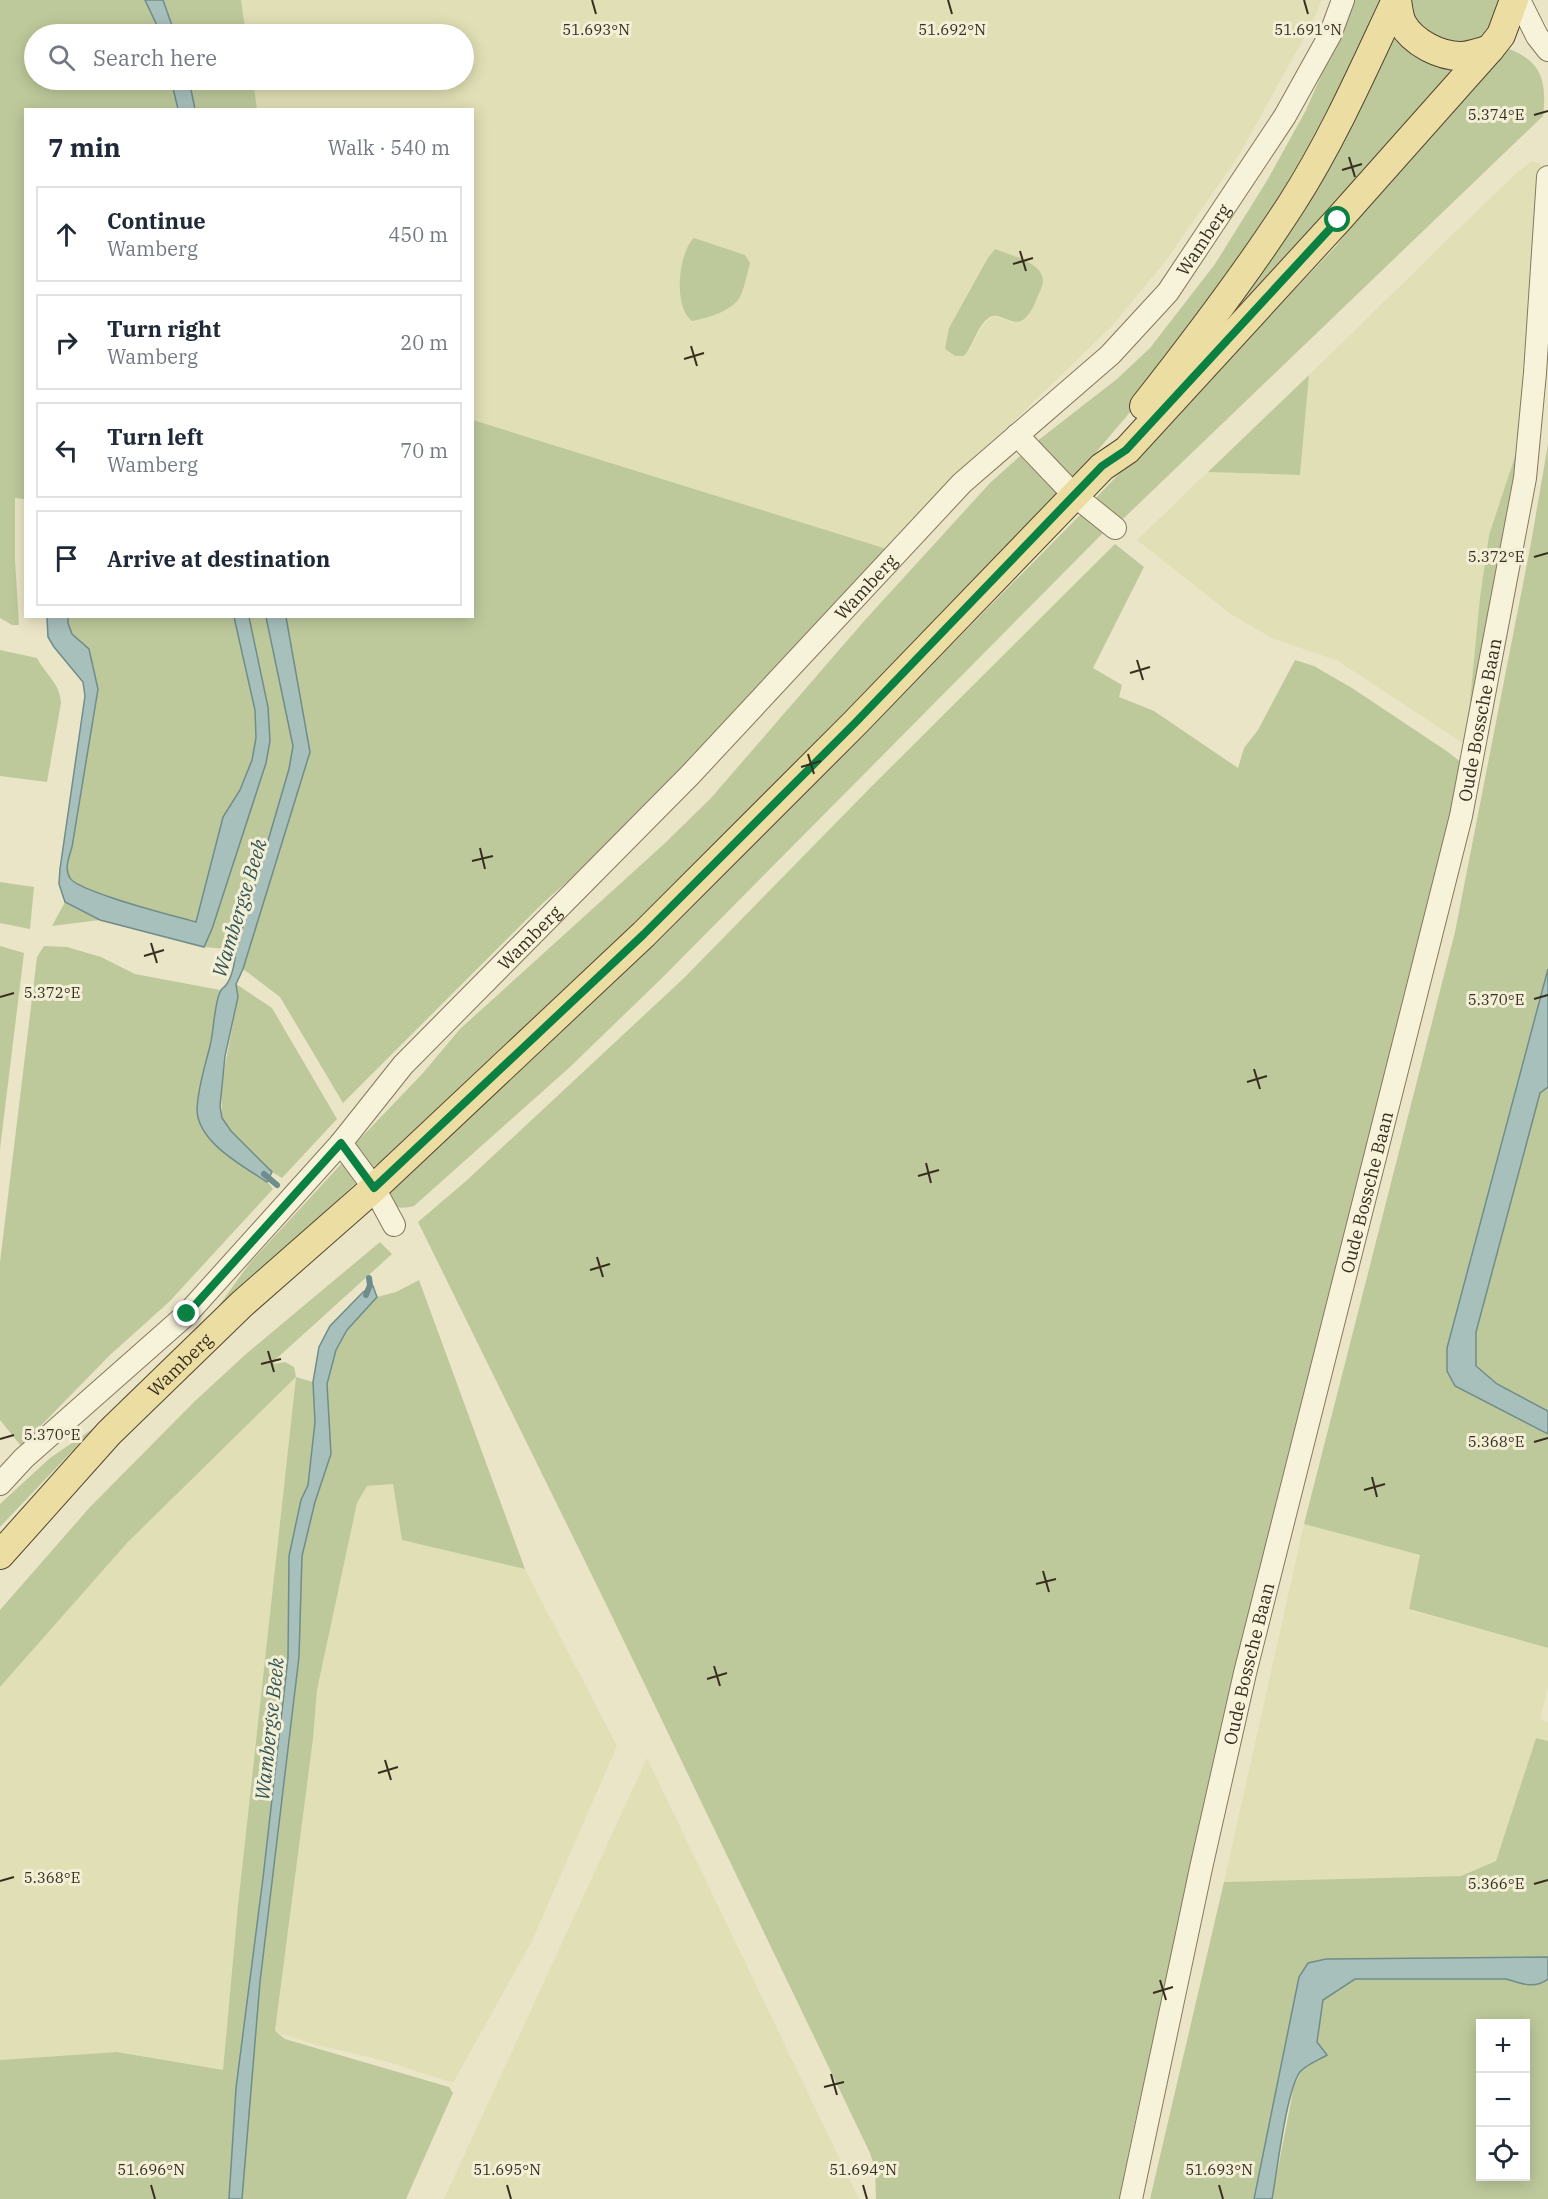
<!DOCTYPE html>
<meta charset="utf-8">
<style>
body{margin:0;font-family:"IBM Plex Serif",serif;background:#f2f2f3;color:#1f2937}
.controls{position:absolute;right:18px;bottom:18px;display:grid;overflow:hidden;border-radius:0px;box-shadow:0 3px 15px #0003}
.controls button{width:54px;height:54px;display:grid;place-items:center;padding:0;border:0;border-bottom:2px solid #e0e1e3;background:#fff;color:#1f2937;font:30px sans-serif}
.stop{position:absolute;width:18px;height:18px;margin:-14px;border:4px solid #0b8043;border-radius:50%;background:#fff}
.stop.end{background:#0b8043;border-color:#fff;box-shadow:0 2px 6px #0008}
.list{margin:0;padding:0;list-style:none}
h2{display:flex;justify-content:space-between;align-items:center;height:78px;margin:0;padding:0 24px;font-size:26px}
h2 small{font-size:20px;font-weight:400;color:#747a83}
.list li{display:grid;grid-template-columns:39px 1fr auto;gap:18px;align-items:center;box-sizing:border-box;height:96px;margin:0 12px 12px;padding:0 12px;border:2px solid #e0e1e3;border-radius:0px}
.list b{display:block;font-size:22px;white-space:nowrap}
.list p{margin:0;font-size:20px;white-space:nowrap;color:#747a83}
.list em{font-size:20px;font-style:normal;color:#747a83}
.icon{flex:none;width:33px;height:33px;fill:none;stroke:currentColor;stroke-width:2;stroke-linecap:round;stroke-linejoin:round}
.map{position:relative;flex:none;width:1548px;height:2199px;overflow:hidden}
.search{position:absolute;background:#fff;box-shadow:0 3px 15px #0003;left:24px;top:24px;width:450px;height:66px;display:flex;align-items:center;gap:15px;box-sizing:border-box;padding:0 21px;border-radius:33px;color:#747a83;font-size:22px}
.panel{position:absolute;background:#fff;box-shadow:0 3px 15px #0003;left:24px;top:108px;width:450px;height:510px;border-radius:0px}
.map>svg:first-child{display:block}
.farmland{fill:#e1dfb5;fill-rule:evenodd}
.green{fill:#bec99b;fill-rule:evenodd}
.water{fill:#a8c0bc;stroke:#6f8d8a;stroke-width:1.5}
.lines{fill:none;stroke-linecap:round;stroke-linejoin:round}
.stream{stroke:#6f8d8a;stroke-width:6}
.minor-casing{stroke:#86785e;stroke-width:24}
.major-casing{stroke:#544631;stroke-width:30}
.minor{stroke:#f7f2da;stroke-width:22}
.major{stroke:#ecdea2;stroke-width:28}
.route{stroke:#0b8043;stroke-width:8}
.ticks{fill:none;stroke:#372e20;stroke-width:2}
.labels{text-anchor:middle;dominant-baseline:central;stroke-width:6;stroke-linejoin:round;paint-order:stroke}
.street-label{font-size:18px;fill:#372e20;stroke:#f3efd6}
.water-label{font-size:20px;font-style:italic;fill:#315456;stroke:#f3efd6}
.ticks-label{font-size:15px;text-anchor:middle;fill:#372e20;stroke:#f3efd6;stroke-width:6;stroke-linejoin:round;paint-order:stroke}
</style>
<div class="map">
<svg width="1548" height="2199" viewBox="0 0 1548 2199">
<rect width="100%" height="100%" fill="#ebe5c7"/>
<path class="farmland" d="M241,0H1322L1310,27L1238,157L1164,263L1112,326L949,484L890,550L473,420L472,110L257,109L253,80H464V34H246ZM995,249L1043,281L1028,315L1013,322L994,316L990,318L982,326L970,350L949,328L986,259Z
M1532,161L1541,164L1520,441L1489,535L1480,597L1466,742H1461L1338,661L1272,638L1232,615L1137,540L1208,472L1300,475L1309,375L1516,173Z
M296,1377L238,1905L223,2071L117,2052L0,2060V1687L127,1543Z
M393,1484L403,1540L525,1569L617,1746L532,1941L453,2083L385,2061L313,2044L275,2032L313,1739L317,1690L350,1534L357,1503L367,1486Z
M1304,1524L1420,1555L1410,1610L1548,1648V1687L1540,1719L1548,1722V1741L1536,1738L1497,1861L1461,1876L1224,1882Z
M647,1758L859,2199H444Z"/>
<path class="green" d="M0,0H145L161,34H34V80H171L178,109L26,110L25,499L15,498V560L19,625H12L0,618Z
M163,0H241L246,34H175Z
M1354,0H1385L1288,198L1131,411L1071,482L1036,442L1117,379L1150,348L1215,264L1268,179L1306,110Z
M1408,0H1505L1481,41L1456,48L1416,26Z
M1388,31L1464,72L1216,344L1206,337Z
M1500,46C1538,57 1548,76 1543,116L1124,518L1116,520L1092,502L1337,245L1401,161Z
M189,80H253L257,109H195Z
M694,238L745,255L750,263C747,274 745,285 741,295C734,311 707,318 692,321C673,307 678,253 694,238Z
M995,249C1009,255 1043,262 1043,281C1043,286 1039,293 1037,298C1034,306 1029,317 1021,321C1010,325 999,312 990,317C977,325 974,345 964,356H955L945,349L949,328L987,259Z
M1309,375L1300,475L1208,472Z
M473,420L890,550L619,837L544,902L343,1103L280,997L243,969L310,752L286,617L472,616Z
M1520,441L1499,586L1466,742L1480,597L1489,535Z
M1548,444V969L1447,1348V1371L1455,1386L1548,1434V1648L1409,1609L1420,1555L1304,1524L1455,932L1531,543Z
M1022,454L1061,495L621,945L396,1150L372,1168L355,1144L423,1073L460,1029L664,844L711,798L865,620L990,483Z
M1082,513L1105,531L662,978L570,1067L414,1206C403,1209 394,1209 388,1199L390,1193L666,933Z
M1115,544L1144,567L1093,668L1122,685L1119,697L1154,711L1238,768L1244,748L1258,730L1295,660L1314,666L1352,688L1448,752L1462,763L1467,775L1248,1650L1139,2103L1119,2199H876L875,2169L870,2153L607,1606L418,1222L466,1181L684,978L873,785Z
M68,617H234L255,710L256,738L252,760L240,790L223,817L196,922C175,916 78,892 70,878C64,869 69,857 72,847L98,689L89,649L72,634L68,623Z
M249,617H266L293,746L289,769L236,950L204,947L212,929L268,707Z
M0,650L37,658C46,675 60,683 61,703L47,782L0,776Z
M0,882L34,887L30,929L0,923Z
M65,902L100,920L52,926Z
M0,946L24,953L0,1149Z
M44,946L67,947L101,957L135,974L220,990L212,1038L199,1091L273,1189L169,1302L110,1355L21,1446L0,1420V1262L37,957Z
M236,984L272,1008L337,1119L282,1178L272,1172L231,1131L222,1118L221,1087L238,997Z
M1548,1087V1411L1497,1384L1476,1366V1332L1540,1093Z
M342,1163L356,1183L210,1318L249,1264Z
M380,1242L392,1254L275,1360L274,1364L285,1362L294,1367L296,1377L313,1382L315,1422L308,1485L301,1500L289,1556L288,1658L263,1878L236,2088L229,2199H0V2060L117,2052L223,2070L238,1905L296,1377L127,1543L0,1687V1610L90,1507L195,1401L246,1354Z
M419,1280L525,1569L402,1540L393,1484L367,1486L357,1503L317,1690L313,1739L275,2031L285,2039L449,2087L453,2093L406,2199H242L260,1982L299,1657L302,1556L315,1502L331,1454L327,1384L336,1350L347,1330L359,1315L377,1297L396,1292Z
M94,1428L0,1527V1504L50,1458Z
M1536,1738L1548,1741V1957L1326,1959L1308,1963L1299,1977L1254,2199H1150L1224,1882L1461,1876L1496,1861Z
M1355,1979H1506C1521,1984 1534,1989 1548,1979V2199H1272L1294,2086L1317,2042L1322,2000ZM1480,2024H1526V2176H1480Z"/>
<path class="water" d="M145,0H163L175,34H161Z
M171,80H189L195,109H178Z
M47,617H68V623L72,634L89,649L98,689L72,847C69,857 64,869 70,878C78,892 175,916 196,922L223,817L240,790L252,760L256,738L255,710L234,617H249L268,707L270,741L266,763L212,929L204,947L100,920L65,902L59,884L60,869L85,696L83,682L54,647L48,637Z
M266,617H286L310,752L243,969L236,984L238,997L225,1056L220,1106L222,1118L231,1131L272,1172L267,1182C243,1166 197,1142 197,1109C198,1087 205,1066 210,1046C214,1030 214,1005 220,992C222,987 223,989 226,985C233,976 235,961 236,950L289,769L293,746Z
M1548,969V1087L1540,1093L1476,1332V1366L1497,1384L1548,1411V1434L1455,1386L1447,1371V1348Z
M373,1286L377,1297L347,1330L336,1350L327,1384L331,1454L315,1502L302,1556L299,1657L260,1982L242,2199H229L236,2088L263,1878L288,1658L289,1556L301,1500L308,1485L315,1422L313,1382L319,1347L330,1326L363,1292Z
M1548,1957V1979C1535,1989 1521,1984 1506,1979H1355L1323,2000L1317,2042L1327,2055C1319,2060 1305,2065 1300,2072C1286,2091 1277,2173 1272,2199H1254L1299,1977L1308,1963L1326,1959Z"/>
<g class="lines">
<path class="stream" d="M264,1174L277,1185
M366,1295L370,1285L369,1278"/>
<defs>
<g id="minor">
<path d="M1519,0L1537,36L1548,50"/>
<path d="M1017,435L1074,495L1115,528"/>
<path d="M341,1143L374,1188L394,1225"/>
<path id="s1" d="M0,1484L24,1458L187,1314L341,1143L403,1065L690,775L962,483L1110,355L1168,292L1285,116L1330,35L1343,0"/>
<path id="s2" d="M1131,2199L1201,1868L1245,1673L1461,816L1525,478L1535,373L1548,177"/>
</g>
<g id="major">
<path d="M1397,0C1398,8 1399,16 1402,23C1413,43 1441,57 1463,56C1472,55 1481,52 1490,49"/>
<path d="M1144,406C1196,340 1247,273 1292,203C1333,139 1364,68 1396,0"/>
<path id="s3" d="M0,1555L109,1433L242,1304L374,1188L644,934L856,722L1102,467L1127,450L1338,220L1490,49L1501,35L1514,0"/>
</g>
</defs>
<use href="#minor" class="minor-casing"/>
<use href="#major" class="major-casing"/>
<use href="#minor" class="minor"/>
<use href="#major" class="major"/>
</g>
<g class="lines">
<path class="route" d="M187,1314L341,1143L374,1188L644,934L856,722L1102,466L1126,450L1338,220"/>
</g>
<path class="ticks" d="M592,0L596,14M948,0L952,14M1304,0L1308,14M1534,115L1548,111M1349,157L1355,177M1342,170L1362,164M1020,251L1026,271M1013,264L1033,258M691,346L697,366M684,359L704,353M1534,557L1548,553M1137,660L1143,680M1130,673L1150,667M808,754L814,774M801,767L821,761M480,848L485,869M472,861L493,856M151,943L157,963M144,956L164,950M0,997L14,993M1534,999L1548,995M1254,1069L1260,1089M1247,1082L1267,1076M926,1163L931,1183M918,1176L939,1170M597,1257L603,1277M590,1270L610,1264M268,1351L274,1372M261,1364L281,1359M0,1439L14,1435M1534,1442L1548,1438M1372,1477L1377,1497M1364,1490L1385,1484M1043,1571L1049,1592M1036,1584L1056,1579M714,1666L720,1686M707,1679L727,1673M385,1760L391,1780M378,1773L398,1767M0,1881L14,1877M1534,1884L1548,1880M1160,1980L1166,2000M1153,1993L1173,1987M831,2074L837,2095M824,2087L844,2082M151,2185L155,2199M507,2185L511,2199M863,2185L867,2199M1219,2185L1223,2199"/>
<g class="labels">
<g class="street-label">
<text stroke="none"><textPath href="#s1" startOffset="1734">Wamberg</textPath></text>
<text stroke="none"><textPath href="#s1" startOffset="1248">Wamberg</textPath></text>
<text stroke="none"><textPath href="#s2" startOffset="1520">Oude Bossche Baan</textPath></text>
<text stroke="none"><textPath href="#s1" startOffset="762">Wamberg</textPath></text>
<text stroke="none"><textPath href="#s2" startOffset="1034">Oude Bossche Baan</textPath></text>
<text stroke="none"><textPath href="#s3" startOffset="262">Wamberg</textPath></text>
<text stroke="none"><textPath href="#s2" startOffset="548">Oude Bossche Baan</textPath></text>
</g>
<g class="water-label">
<text transform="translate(239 908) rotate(-73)">Wambergse Beek</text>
<text transform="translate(269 1729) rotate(-84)">Wambergse Beek</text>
</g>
</g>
<g class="ticks-label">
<text x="596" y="35">51.693°N</text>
<text x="952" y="35">51.692°N</text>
<text x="1308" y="35">51.691°N</text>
<text x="1496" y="120">5.374°E</text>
<text x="1496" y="562">5.372°E</text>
<text x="52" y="998">5.372°E</text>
<text x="1496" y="1005">5.370°E</text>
<text x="52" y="1440">5.370°E</text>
<text x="1496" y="1447">5.368°E</text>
<text x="52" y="1883">5.368°E</text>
<text x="1496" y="1889">5.366°E</text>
<text x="151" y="2175">51.696°N</text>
<text x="507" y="2175">51.695°N</text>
<text x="863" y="2175">51.694°N</text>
<text x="1219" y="2175">51.693°N</text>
</g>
</svg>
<div class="controls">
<button>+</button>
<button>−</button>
<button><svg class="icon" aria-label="locate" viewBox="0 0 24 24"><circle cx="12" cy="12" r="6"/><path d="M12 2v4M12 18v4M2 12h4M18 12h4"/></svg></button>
</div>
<div class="stop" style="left:1338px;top:220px"></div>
<div class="stop end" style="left:187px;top:1314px"></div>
<div class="search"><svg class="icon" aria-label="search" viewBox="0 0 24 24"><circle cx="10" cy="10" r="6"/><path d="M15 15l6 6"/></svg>Search here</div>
<section class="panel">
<h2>7 min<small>Walk · 540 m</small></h2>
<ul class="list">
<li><svg class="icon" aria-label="ahead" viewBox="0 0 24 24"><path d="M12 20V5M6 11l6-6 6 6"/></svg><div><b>Continue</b><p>Wamberg</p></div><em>450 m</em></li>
<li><svg class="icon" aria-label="right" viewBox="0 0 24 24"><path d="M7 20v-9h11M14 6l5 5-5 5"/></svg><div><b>Turn right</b><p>Wamberg</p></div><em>20 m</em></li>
<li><svg class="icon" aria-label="left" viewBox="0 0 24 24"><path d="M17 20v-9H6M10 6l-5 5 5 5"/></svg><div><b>Turn left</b><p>Wamberg</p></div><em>70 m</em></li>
<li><svg class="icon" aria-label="arrive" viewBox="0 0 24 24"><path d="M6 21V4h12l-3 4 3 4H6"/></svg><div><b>Arrive at destination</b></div></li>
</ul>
</section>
</div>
